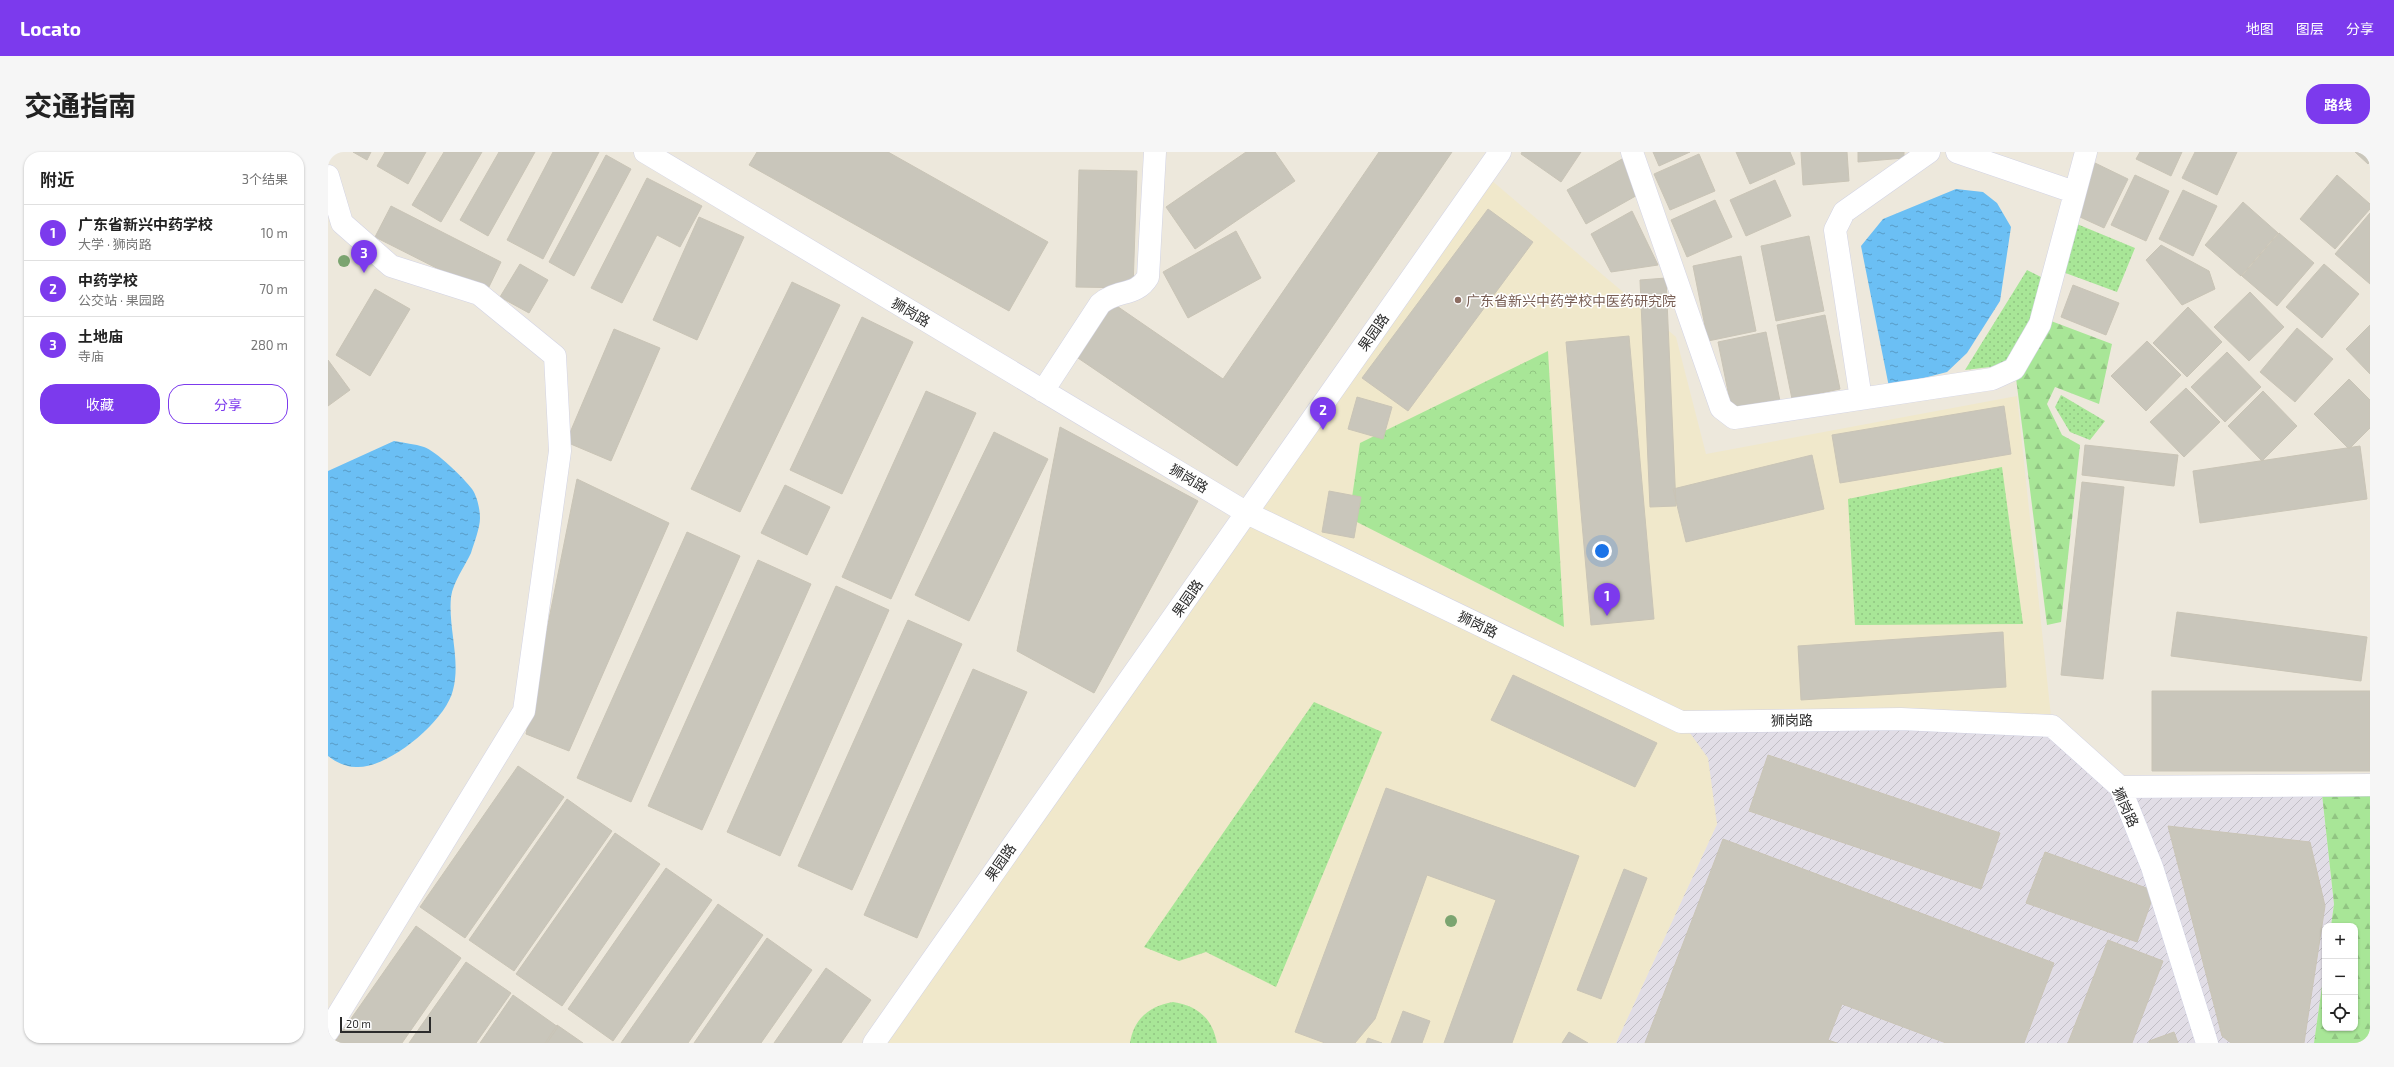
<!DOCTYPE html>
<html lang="zh">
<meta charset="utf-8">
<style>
body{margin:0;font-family:"Exo 2","Noto Sans SC",sans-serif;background:#f6f6f6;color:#222}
.controls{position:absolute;right:12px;bottom:12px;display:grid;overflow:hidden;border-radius:8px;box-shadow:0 1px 3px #0004}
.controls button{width:36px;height:36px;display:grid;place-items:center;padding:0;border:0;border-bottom:1px solid #e0e0e0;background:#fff;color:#222;font:20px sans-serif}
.scale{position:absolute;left:12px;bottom:10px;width:91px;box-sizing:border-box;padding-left:4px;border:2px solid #2b2b2b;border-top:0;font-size:11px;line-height:14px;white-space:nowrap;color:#2b2b2b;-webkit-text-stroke:3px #fff;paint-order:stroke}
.you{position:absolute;left:1274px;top:399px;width:14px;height:14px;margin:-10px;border:3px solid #fff;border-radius:50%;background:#1a73e8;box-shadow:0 0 0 6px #1a73e833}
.badge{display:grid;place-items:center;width:26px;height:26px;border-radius:50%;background:#7c3aed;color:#fff;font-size:13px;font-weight:700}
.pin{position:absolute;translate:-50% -33px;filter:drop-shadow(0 1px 2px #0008)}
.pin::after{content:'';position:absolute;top:21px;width:14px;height:12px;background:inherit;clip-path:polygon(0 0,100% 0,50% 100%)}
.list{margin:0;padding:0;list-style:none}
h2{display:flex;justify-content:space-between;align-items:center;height:52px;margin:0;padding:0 16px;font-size:17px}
h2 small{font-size:13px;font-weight:400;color:#767676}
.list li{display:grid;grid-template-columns:26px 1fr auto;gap:12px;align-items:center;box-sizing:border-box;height:56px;padding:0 16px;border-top:1px solid #e0e0e0}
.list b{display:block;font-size:15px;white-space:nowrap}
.list p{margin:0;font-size:13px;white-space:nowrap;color:#767676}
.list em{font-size:13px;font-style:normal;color:#767676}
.actions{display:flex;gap:8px;padding:12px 16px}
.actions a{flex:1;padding:9px 0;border:1px solid #7c3aed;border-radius:16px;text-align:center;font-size:14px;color:#7c3aed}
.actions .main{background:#7c3aed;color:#fff}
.icon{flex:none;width:22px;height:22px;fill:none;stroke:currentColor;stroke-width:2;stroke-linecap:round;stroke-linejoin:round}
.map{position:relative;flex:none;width:2042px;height:891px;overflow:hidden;border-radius:16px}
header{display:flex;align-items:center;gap:24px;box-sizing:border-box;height:56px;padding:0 20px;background:#7c3aed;color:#fff}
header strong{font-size:19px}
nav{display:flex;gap:22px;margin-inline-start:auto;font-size:14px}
.intro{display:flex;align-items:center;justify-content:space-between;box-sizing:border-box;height:96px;padding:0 24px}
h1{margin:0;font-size:28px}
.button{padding:10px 18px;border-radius:16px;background:#7c3aed;color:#fff;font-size:14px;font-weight:700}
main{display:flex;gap:24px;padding:0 24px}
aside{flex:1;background:#fff;border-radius:16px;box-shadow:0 1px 3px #0004}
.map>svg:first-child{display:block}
.industrial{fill:url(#industrial-furrows)}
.education{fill:#f0e8cb}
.grass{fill:url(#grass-dots)}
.forest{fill:url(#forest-firs)}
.park{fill:url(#park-crowns)}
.water{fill:url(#water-ripples)}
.building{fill:#c9c6bb;stroke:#c9c4b6}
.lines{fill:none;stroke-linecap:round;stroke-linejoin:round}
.minor-casing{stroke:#d2d3e4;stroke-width:23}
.minor{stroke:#fff;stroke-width:22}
.tree{fill:#7ba470}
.education-dot{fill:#8d6e63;stroke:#fff;stroke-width:1.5}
.labels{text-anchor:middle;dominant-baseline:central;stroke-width:3;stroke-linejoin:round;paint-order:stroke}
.education-label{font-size:14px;fill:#785e54;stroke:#fff;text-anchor:start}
.street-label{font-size:14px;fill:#2b2b2b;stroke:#fff}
</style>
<header>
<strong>Locato</strong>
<nav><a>地图</a><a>图层</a><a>分享</a></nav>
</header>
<div class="intro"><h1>交通指南</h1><a class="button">路线</a></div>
<main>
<aside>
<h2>附近<small>3个结果</small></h2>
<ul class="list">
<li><span class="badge">1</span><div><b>广东省新兴中药学校</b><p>大学 · 狮岗路</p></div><em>10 m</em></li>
<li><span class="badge">2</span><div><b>中药学校</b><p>公交站 · 果园路</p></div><em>70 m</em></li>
<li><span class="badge">3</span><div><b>土地庙</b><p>寺庙</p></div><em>280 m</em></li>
</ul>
<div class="actions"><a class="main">收藏</a><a>分享</a></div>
</aside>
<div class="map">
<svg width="2042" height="891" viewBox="0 0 2042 891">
<defs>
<pattern id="industrial-furrows" width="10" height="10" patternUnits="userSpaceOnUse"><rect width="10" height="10" fill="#e1dde6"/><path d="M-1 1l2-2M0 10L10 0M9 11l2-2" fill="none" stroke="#c1bec5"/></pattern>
<pattern id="grass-dots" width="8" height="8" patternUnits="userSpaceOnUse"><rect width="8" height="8" fill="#a8e697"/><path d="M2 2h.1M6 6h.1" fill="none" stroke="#91c582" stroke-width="1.8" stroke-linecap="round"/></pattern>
<pattern id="forest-firs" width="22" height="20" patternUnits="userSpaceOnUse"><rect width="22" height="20" fill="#a8e697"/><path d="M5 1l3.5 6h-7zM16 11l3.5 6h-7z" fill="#91c582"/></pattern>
<pattern id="park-crowns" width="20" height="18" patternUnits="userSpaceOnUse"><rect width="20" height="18" fill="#a8e697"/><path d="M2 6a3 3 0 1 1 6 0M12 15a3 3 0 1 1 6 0" fill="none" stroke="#91c582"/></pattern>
<pattern id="water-ripples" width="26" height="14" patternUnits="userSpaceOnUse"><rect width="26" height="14" fill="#6bbff4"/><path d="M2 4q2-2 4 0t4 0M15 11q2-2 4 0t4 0" fill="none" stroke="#589bc6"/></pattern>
</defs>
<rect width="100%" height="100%" fill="#ede8dc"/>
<path class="industrial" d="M1353,570L1724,574L1792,635L1993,633L2006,752L2003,774H1997V813L1986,891H1288L1389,672Z"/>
<path class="education" d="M1156,22L1348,185L1378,302L1689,244L1724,574L1354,570L1380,606L1389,672L1288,891H546Z"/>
<path class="grass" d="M1744,70L1807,96L1789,140L1732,119Z
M1699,118L1719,128L1694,195L1679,213L1637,218Z
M1733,243L1777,269L1762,288L1742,280L1727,255Z
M1674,315L1695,472L1527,473L1520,347Z
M986,550L1054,580L948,835L878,800L851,809L816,795Z
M845,850C870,854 884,866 889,891H802C806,866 822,854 845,850Z"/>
<path class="forest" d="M1723,169L1784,192L1771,252L1727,235L1719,252L1734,283L1752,293L1733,470L1719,473L1688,226Z
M1993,633H2042V891H1986L1997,813V876H2027V774H2003L2006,752Z"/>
<path class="park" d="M1220,199L1236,475L1021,366L1032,291Z"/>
<path class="water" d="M1628,37L1655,40L1669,51L1683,75L1672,149L1639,201L1619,220L1561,235L1533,94L1555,67Z
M66,289C76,291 87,292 96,295C108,299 136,326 144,337C149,344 152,357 152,366C152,376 146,391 143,401C137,414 125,430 123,445C120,476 133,508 125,538C118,569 60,617 28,615C17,615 8,610 0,604V319Z"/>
<path class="building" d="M25,0H43L39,8Z
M57,0H98L80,32L49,14Z
M116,0H154L113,70L84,53Z
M171,0H207L160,84L132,68Z
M225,0H271L215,107L179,88Z
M429,0H560L720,90L681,159L421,13Z
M918,0H947L967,29L867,97L838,55Z
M1051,0H1124L909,314L747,204L783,150L895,227Z
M1194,0H1253L1233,30L1193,2Z
M1325,0H1362L1331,14Z
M1408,0H1462L1467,12L1422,32Z
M1473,0H1519L1521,29L1475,33Z
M1530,0H1576V6L1530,10Z
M1812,0H1854L1843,24L1808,7Z
M1867,0H1909L1889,43L1854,26Z
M2027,0H2042V10L2040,12Z
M1371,2L1387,39L1342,58L1326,22Z
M278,3L303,17L246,124L221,110Z
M1294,7L1313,41L1258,72L1239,38Z
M1767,11L1800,27L1776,76L1741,60Z
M751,18L809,19L805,136L748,135Z
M1807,23L1841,39L1818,89L1783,73Z
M2009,23L2042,52V57L2007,97L1972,67Z
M319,26L374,54L352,95L329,83L294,151L263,136Z
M1447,28L1463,64L1418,84L1402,48Z
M1855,38L1889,54L1865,104L1831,87Z
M1387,48L1404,85L1359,105L1343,68Z
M1915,50L1950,81L1913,124L1877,93Z
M63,54L173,110L158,141L47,85Z
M1160,57L1205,90L1080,259L1034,226Z
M1304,59L1330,113L1283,120L1263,82Z
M2042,61V132L2007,102Z
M371,65L416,85L369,188L325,168Z
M908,79L933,126L860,166L835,120Z
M1951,81L1986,111L1949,154L1914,124Z
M1481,84L1496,159L1448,169L1433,94Z
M1833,93L1881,119L1887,137L1854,153L1818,108Z
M1413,104L1428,179L1380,189L1365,114Z
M192,112L220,128L201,161L172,145Z
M1996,112L2031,142L1994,186L1958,155Z
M1338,126L1348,354L1322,355L1312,128Z
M464,130L512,153L412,360L363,337Z
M1745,133L1791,151L1778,183L1733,165Z
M47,137L82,157L42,224L8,203Z
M1922,140L1956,175L1921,209L1886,175Z
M1860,155L1894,190L1859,225L1825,191Z
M1497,163L1512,237L1464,247L1449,173Z
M534,165L585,190L514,342L462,318Z
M2042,173V222L2018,197Z
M1969,176L2005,207L1967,250L1932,220Z
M286,177L332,196L283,309L238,290Z
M1438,180L1453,254L1405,264L1390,190Z
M1301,184L1326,467L1263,473L1238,190Z
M1819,189L1853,223L1818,259L1783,224Z
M1899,200L1933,235L1897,270L1863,235Z
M0,208L22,238L0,254Z
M2021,227L2042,248V276L2021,297L1986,262Z
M1858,236L1892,270L1856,305L1822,270Z
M598,239L648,261L563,447L514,425Z
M1935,239L1969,274L1934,309L1900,274Z
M1029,245L1064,255L1055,287L1020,277Z
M1676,254L1683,302L1512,331L1504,283Z
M732,275L870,349L766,541L689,499Z
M666,280L720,307L641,469L587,443Z
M1757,293L1850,303L1846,334L1754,323Z
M2032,294L2039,347L1872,371L1865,319Z
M1484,303L1496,357L1358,390L1345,337Z
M249,327L341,371L241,599L198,582Z
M1754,330L1796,335L1775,527L1733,523Z
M457,333L502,355L479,403L433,381Z
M1001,339L1033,345L1026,386L994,380Z
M359,380L412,404L303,650L249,626Z
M430,408L483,432L374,678L320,654Z
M508,434L561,458L452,704L399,680Z
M1849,460L2039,485L2033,529L1843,504Z
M580,468L634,492L524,738L470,714Z
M1675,480L1678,535L1473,548L1470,494Z
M645,517L699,540L589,786L536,763Z
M1185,523L1329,591L1307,635L1163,568Z
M1824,539H2042V619H1824Z
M1440,603L1672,681L1653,737L1421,659Z
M190,614L236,645L137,786L92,755Z
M1058,636L1251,704L1184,891H1116L1168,748L1099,723L1047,867L1027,891H997L967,880Z
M239,647L284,679L186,819L141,788Z
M1840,674L1982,690L1997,754L1976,891H1903L1894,884Z
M287,681L332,712L234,854L188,822Z
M1395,687L1726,811L1696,891H1618L1514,852L1500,888L1509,891H1317Z
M1717,700L1827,739L1809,790L1698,751Z
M338,716L384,748L285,889L240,857Z
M1296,717L1319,726L1273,847L1249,838Z
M390,752L435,783L360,891H293Z
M88,774L133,806L74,891H6Z
M439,786L484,818L433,891H366Z
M1780,788L1835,809L1804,891H1740Z
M138,810L183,841L148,891H81Z
M498,816L543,848L513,891H446Z
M185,843L230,875L219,891H152Z
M1075,859L1102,869L1094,891H1063Z
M229,873L255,891H217Z
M1241,880L1260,891H1234Z
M1846,880L1850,891H1821V889Z
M1040,886L1054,891H1038Z"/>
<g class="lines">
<defs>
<path id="minor" d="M317,0L919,361L1353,570L1573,567L1724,574L1792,635L1824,715L1879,891
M1304,0L1393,256L1406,266L1664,227L1686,217L1712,172L1758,0
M1629,0L1746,40
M0,24L14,71L63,114L151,142L227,204L232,299L196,559L0,879
M715,239L772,152C789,137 808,145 820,125L827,0
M1533,247L1507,78L1516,60L1601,0
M1792,635L2042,633
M546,891L1172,0"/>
</defs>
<use href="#minor" class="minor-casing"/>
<use href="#minor" class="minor"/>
</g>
<g class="tree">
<circle cx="16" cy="109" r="6"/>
<circle cx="1123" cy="769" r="6"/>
</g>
<circle class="education-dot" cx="1130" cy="148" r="4"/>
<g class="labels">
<g class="education-label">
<text x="1138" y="148">广东省新兴中药学校中医药研究院</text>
</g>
<g class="street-label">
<text transform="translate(583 160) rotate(31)">狮岗路</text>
<text transform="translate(1045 180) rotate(-55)">果园路</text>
<text transform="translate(861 326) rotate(31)">狮岗路</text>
<text transform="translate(859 446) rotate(-55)">果园路</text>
<text transform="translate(1150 472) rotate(26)">狮岗路</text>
<text transform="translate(1464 568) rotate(-1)">狮岗路</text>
<text transform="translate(1798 655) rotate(65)">狮岗路</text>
<text transform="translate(672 710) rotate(-55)">果园路</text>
</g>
</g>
</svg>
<div class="controls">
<button>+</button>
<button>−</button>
<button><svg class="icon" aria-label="locate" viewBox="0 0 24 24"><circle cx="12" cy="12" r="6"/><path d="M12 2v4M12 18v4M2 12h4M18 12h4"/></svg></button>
</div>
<div class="scale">20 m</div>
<div class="you"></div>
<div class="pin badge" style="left:1279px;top:464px">1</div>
<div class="pin badge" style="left:995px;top:278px">2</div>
<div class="pin badge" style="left:36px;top:121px">3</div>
</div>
</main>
